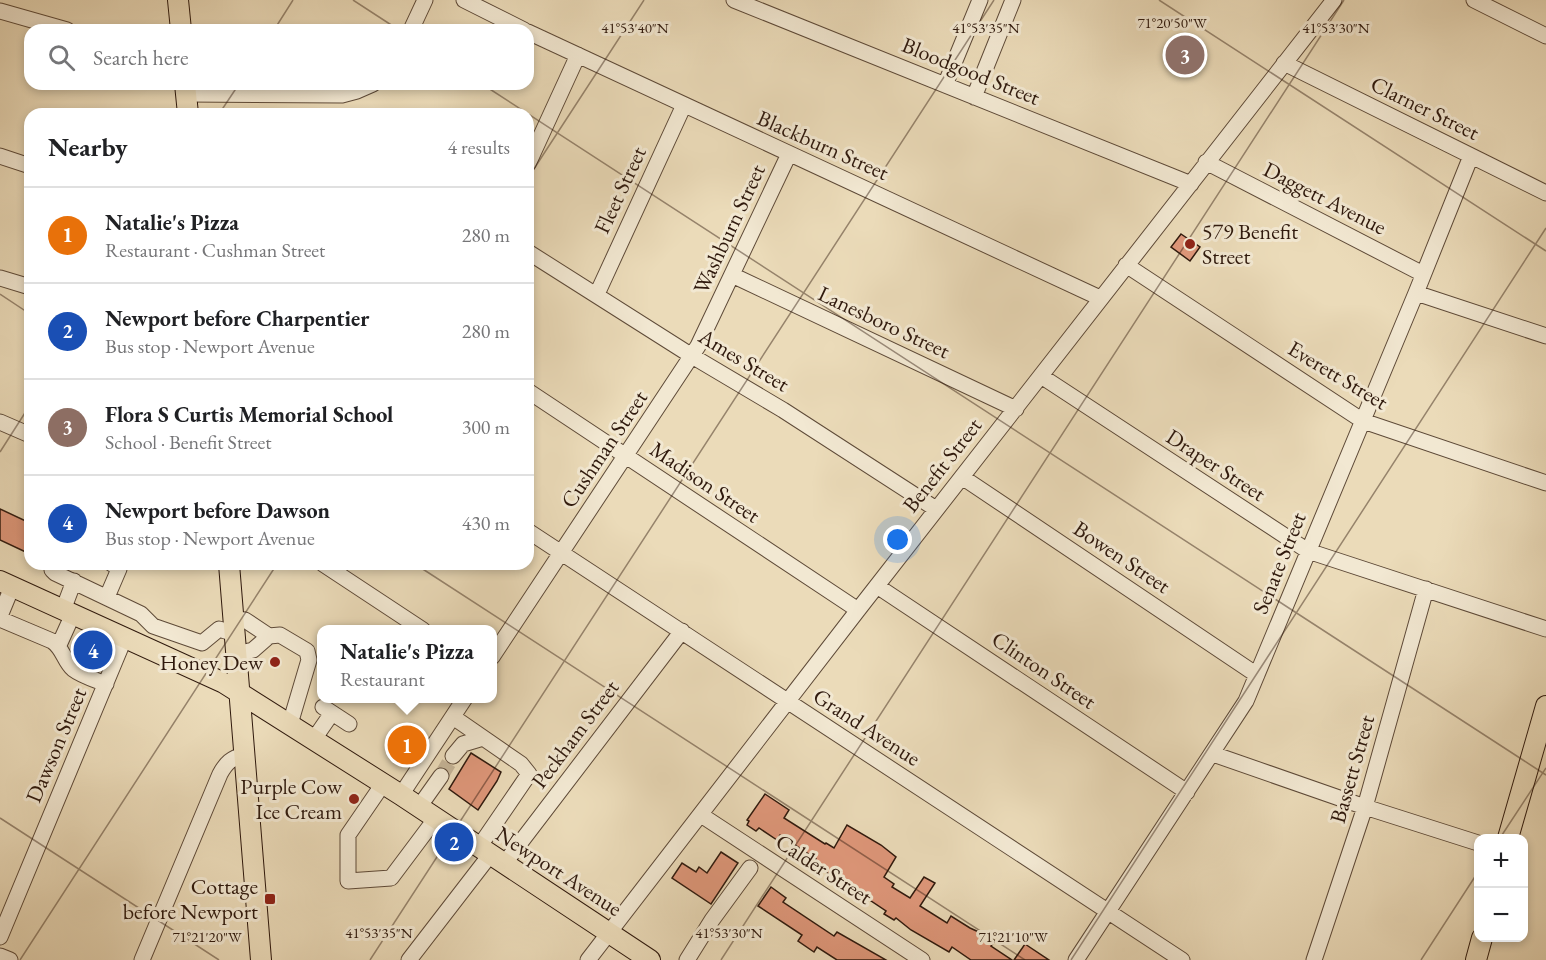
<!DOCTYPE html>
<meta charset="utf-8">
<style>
body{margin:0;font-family:"EB Garamond",serif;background:#f2f2f2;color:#202124}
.controls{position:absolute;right:18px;bottom:18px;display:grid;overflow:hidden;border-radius:12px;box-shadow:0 3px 9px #0003}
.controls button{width:54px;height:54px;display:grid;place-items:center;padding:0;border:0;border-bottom:2px solid #e0e0e0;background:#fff;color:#202124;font:30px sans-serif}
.you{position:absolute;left:898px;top:540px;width:21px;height:21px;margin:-15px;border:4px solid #fff;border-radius:50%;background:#1a73e8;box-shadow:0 0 0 9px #1a73e833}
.badge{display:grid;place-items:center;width:39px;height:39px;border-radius:50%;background:#1a73e8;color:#fff;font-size:20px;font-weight:700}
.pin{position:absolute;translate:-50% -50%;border:3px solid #fff;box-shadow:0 2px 6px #0006}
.popup{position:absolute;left:317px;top:625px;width:180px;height:78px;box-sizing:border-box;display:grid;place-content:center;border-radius:12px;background:#fff;filter:drop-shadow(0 2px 4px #0005);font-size:20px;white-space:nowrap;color:#757577}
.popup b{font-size:22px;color:#202124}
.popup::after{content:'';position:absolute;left:50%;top:100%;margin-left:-12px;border:12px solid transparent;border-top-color:#fff}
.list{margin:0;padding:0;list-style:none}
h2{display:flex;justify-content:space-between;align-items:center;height:78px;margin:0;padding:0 24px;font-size:26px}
h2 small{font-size:20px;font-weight:400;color:#757577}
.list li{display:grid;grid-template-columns:39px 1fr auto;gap:18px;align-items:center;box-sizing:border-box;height:96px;padding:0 24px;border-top:2px solid #e0e0e0}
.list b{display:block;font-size:22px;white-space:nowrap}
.list p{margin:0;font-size:20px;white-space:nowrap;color:#757577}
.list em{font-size:20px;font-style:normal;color:#757577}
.icon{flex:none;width:33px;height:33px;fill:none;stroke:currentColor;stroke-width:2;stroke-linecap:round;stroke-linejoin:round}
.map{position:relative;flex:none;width:1546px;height:960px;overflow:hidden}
.search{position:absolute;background:#fff;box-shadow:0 3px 9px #0003;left:24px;top:24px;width:510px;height:66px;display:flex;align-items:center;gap:15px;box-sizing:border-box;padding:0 21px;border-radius:18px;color:#757577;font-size:22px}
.panel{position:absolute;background:#fff;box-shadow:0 3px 9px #0003;left:24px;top:108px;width:510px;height:462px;border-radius:18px}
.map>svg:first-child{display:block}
.building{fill:#df977a;stroke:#2f190d;stroke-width:1.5}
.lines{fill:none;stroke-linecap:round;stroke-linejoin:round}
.minor-tunnel{stroke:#c5b497;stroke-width:15;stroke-dasharray:15 8;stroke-linecap:butt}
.minor-casing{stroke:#5e4a38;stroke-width:17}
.major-casing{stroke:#2f190d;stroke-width:22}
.minor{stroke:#f2e8d2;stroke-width:15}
.major{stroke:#ebdbb9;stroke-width:20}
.ticks{fill:none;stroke:#2f190d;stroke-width:1.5;stroke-opacity:0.45}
.poi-dot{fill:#8f2418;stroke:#f2e8d2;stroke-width:2}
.labels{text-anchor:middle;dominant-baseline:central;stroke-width:6;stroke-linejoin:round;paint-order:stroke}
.street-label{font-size:22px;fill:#2f190d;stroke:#f2e8d2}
.poi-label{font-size:22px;fill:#2f190d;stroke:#f2e8d2;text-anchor:end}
.ticks-label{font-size:15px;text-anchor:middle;fill:#2f190d;stroke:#f2e8d2;stroke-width:6;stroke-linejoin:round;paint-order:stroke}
</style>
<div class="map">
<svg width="1546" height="960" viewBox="0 0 1546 960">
<rect width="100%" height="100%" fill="#ebdbb9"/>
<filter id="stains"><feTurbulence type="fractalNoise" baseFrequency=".00333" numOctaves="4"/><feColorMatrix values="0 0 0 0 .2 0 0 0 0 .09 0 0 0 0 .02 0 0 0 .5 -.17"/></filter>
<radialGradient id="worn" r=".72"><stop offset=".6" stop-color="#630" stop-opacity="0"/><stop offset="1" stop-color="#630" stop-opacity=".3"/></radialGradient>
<path class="building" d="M1181,234L1200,247L1190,261L1171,247Z
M0,509L30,523V554L0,540Z
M471,753L501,772L497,781L478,810L449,789Z
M765,794L789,810L784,818L825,844L826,843L834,848L847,825L881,845L896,857L884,877L894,884L892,887L910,898L924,877L935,883L920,906L947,923L951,916L970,928L981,933L982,932L995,941L991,946L1012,960H971L952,947L949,952L911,930L896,918L894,920L884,914L886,911L853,889L851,892L836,882L838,880L813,863L816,859L780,835L777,840L759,828L756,831L747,825L749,821L747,820Z
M721,852L738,863L711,904L672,878L682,863L696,872L699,867L707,873Z
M771,887L786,898L783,902L834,936L837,932L886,960H837L817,947L814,952L798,941L802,935L758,906Z
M1025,944L1049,960H1014Z"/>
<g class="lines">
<path class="minor-tunnel" d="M441,776L453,756"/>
<defs>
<path id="minor" d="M464,0L524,30
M734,0L1191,184
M1474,0L1546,36
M0,11L67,30
M411,30L425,0
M528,32L1100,298
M1284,63L1546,193
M945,85L980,0
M186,94L342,95L357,91L373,84
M974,97L1013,0
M0,156L30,166
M1206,162L1423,274
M528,164L578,55
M528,252L692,356L783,410L936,509
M1126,265L1363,421L1546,483
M732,275L1016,409
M0,278L30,287
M1416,293L1546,336
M597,294L684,105
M1041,376L1308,551L1546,629
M528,391L858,610
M0,422L30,435
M962,477L1257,675
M528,531L1182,960
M53,564L52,570L55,573L141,614L153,626L202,643L219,629L235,634
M323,564L423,630
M877,586L1187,792
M107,597L119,569V567L112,564
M63,610L74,581
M0,616L12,587
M0,619L52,641C63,648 64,661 73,669C82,676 96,680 106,684
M234,619L245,620L269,636
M59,645L73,614
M237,654L253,650L269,636L280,635L307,651L309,660L290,724
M492,657L698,346L789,154
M323,707L349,724
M453,717L521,764L529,774L479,847
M314,739L332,713
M1213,754L1365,807L1478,843
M453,756L463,744L483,738
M383,784L348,835V881L391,878L436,818
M401,795L465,698
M419,807L441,776
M701,815L922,960
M504,864L682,631
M0,937L125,637
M0,956L10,960
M142,960L220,774C226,763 231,758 244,755
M409,960L490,855
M588,960L858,610L1334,0
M687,960L712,920L750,868
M1076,960L1246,701L1416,293L1471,156
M1314,960L1365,807L1426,589"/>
<path id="major" d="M178,0L181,30
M185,84L188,114
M229,564L261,960
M0,581L224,683L401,795L650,960
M1508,838L1546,706
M1476,960L1482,938"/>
</defs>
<use href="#minor" class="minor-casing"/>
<use href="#major" class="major-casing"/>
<use href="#minor" class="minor"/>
<use href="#major" class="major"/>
</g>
<path class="ticks" d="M353,0L399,30M1159,0L1546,251M274,30L293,0M482,84L1546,775M219,114L239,84M528,178L644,0M0,294L30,314M0,452L30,405M415,564L1025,960M0,818L219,960M1500,838L1546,768M20,960L277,564M370,960L994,0M721,960L1344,0M1071,960L1546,228M1421,960L1478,872"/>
<g class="poi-dot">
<circle cx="1190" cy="244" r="6"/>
<circle cx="275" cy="662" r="6"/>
<circle cx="354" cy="799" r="6"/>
<rect x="264" y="893" width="12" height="12" rx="3"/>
</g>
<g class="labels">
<g class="street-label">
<text transform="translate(971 71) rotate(22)">Bloodgood Street</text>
<text transform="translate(1425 108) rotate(26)">Clarner Street</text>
<text transform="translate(823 145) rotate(24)">Blackburn Street</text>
<text transform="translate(620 190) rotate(-65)">Fleet Street</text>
<text transform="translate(1325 198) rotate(27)">Daggett Avenue</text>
<text transform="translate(729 229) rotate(-65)">Washburn Street</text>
<text transform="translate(884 322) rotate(25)">Lanesboro Street</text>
<text transform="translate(744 360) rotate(31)">Ames Street</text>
<text transform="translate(1338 375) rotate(31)">Everett Street</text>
<text transform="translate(604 449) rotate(-56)">Cushman Street</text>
<text transform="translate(942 465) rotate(-52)">Benefit Street</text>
<text transform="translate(1216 465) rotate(33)">Draper Street</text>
<text transform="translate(705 482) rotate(34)">Madison Street</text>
<text transform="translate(1122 557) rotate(34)">Bowen Street</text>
<text transform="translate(1279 563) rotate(-68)">Senate Street</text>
<text transform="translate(1044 670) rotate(34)">Clinton Street</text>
<text transform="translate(867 727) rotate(33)">Grand Avenue</text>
<text transform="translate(575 734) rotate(-53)">Peckham Street</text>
<text transform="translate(56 745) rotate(-67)">Dawson Street</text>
<text transform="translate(1352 769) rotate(-74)">Bassett Street</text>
<text transform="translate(824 869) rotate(33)">Calder Street</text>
<text transform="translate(559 871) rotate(33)">Newport Avenue</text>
</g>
<g class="poi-label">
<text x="1202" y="231" text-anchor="start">579 Benefit<tspan x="1202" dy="25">Street</tspan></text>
<text x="263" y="662">Honey Dew</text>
<text x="342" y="786">Purple Cow<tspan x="342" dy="25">Ice Cream</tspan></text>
<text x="258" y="886">Cottage<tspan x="258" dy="25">before Newport</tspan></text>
</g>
</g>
<g class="ticks-label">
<text x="1172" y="28">71°20'50"W</text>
<text x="635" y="33">41°53'40"N</text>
<text x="986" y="33">41°53'35"N</text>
<text x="1336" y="33">41°53'30"N</text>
<text x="379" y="938">41°53'35"N</text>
<text x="729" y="938">41°53'30"N</text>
<text x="207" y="942">71°21'20"W</text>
<text x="1013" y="942">71°21'10"W</text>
</g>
<rect width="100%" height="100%" filter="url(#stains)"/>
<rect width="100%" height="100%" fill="url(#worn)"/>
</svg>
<div class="controls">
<button>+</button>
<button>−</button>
</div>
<div class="you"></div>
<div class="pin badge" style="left:407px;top:745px;background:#e8710a">1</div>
<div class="popup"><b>Natalie's Pizza</b>Restaurant</div>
<div class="pin badge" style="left:454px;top:842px;background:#1a4fb4">2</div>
<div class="pin badge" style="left:1185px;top:55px;background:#8d6e63">3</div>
<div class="pin badge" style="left:93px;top:650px;background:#1a4fb4">4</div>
<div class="search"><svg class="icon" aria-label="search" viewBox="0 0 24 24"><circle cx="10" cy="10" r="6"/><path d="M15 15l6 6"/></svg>Search here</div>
<section class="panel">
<h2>Nearby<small>4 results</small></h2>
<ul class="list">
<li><span class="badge" style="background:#e8710a">1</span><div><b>Natalie's Pizza</b><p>Restaurant · Cushman Street</p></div><em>280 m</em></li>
<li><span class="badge" style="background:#1a4fb4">2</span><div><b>Newport before Charpentier</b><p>Bus stop · Newport Avenue</p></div><em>280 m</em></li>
<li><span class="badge" style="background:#8d6e63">3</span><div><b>Flora S Curtis Memorial School</b><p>School · Benefit Street</p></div><em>300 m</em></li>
<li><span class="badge" style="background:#1a4fb4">4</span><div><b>Newport before Dawson</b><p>Bus stop · Newport Avenue</p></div><em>430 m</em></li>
</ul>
</section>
</div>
